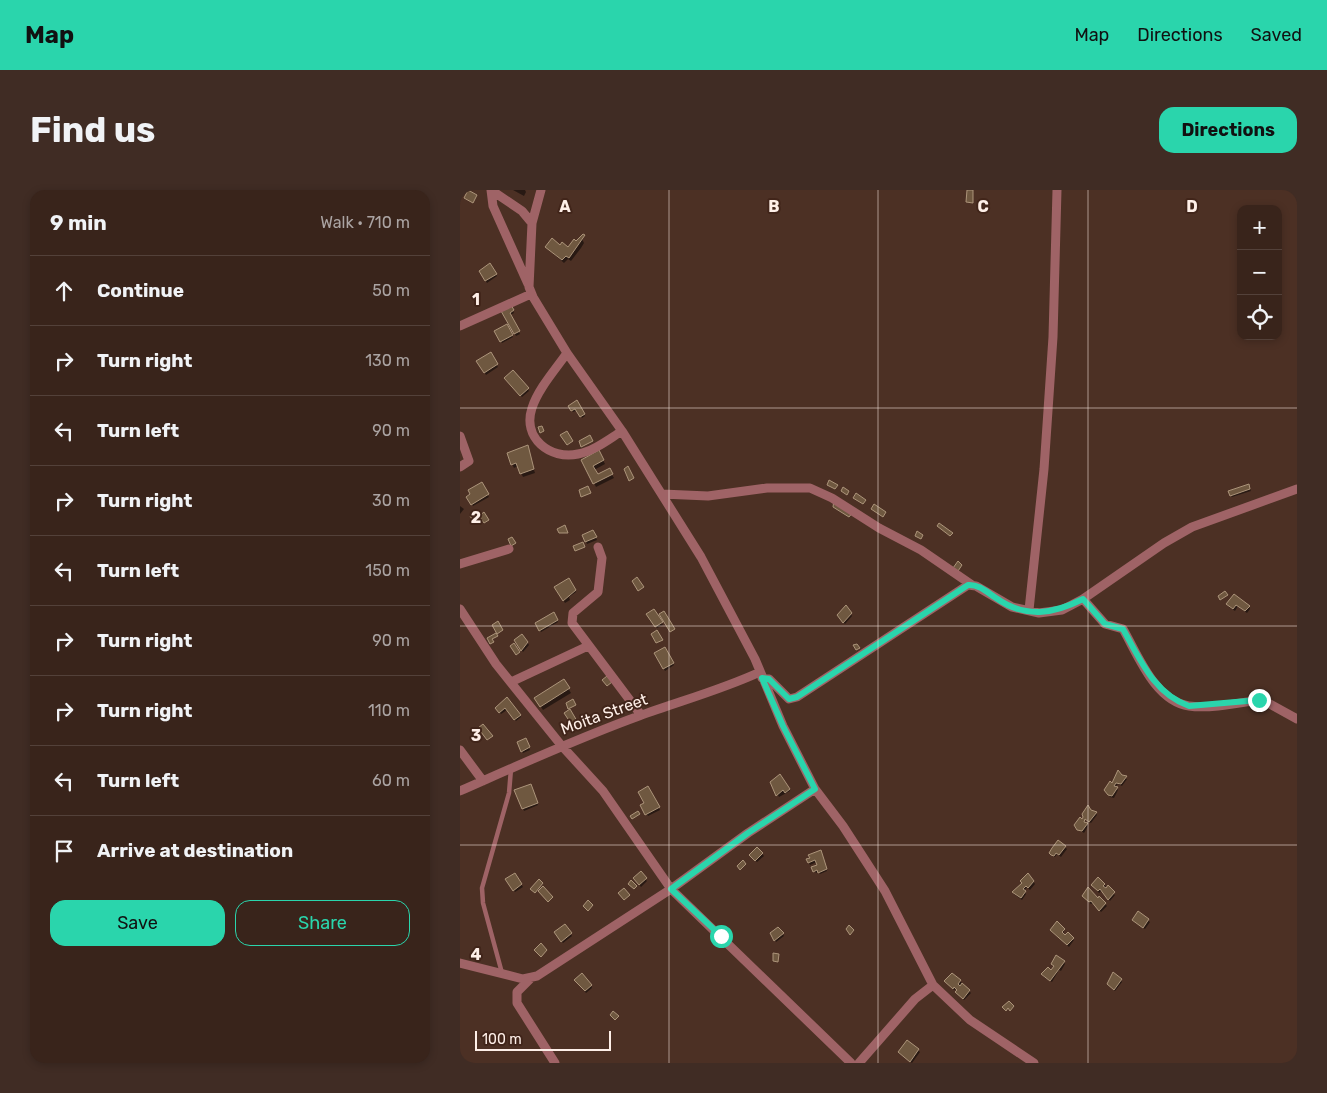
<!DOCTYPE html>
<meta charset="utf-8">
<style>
body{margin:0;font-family:Rubik,sans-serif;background:#402c24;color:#f1f3f6}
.controls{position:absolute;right:15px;top:15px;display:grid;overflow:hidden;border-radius:10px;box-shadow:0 2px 8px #0003}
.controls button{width:45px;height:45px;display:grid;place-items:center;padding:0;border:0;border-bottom:1px solid #53413a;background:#39241b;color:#f1f3f6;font:25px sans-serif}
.scale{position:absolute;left:15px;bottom:12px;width:136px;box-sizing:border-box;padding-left:5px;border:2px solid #feefe8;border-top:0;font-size:14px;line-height:18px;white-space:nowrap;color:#feefe8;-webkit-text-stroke:4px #41251a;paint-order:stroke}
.stop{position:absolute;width:15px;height:15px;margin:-11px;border:4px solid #2ad5ac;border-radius:50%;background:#fff}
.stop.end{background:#2ad5ac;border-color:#fff;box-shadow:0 1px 5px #0008}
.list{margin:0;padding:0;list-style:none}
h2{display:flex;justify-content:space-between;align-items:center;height:65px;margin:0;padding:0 20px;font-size:21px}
h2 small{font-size:16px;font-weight:400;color:#aba4a3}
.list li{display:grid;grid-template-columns:32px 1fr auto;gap:15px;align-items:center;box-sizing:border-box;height:70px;padding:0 20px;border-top:1px solid #53413a}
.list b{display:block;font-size:19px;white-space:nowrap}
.list em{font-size:16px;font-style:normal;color:#aba4a3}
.actions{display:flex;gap:10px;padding:15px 20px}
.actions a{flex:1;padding:11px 0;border:1px solid #2ad5ac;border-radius:15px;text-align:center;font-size:18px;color:#2ad5ac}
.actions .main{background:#2ad5ac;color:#111}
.icon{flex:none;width:28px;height:28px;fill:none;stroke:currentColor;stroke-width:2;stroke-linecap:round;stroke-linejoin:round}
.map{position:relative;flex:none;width:837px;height:873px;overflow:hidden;border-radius:15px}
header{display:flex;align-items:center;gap:30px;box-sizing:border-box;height:70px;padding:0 25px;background:#2ad5ac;color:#111}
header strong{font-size:24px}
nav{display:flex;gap:28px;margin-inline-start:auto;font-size:18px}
.intro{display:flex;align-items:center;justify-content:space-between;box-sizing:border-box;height:120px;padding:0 30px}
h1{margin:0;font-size:35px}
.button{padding:12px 22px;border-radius:15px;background:#2ad5ac;color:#111;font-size:18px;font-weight:700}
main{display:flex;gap:30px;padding:0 30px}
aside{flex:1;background:#39241b;border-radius:15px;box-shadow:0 2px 8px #0003}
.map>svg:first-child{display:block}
.shadow{fill:#0007}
.building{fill:#6f5840;stroke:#ac947a}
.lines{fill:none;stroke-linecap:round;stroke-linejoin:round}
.lane{stroke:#9f6366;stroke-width:4.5}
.street{stroke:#9f6366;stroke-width:9}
.route{stroke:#2ad5ac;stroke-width:6}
.grid{fill:none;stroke:#feefe8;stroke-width:1;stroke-opacity:0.55}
.labels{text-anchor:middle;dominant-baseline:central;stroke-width:4;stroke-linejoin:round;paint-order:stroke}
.street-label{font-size:16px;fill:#feefe8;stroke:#41251a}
.grid-label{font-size:16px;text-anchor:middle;font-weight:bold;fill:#feefe8;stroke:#41251a;stroke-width:4;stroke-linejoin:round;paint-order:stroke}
</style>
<header>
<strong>Map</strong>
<nav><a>Map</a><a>Directions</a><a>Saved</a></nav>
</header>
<div class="intro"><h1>Find us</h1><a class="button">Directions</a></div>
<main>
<aside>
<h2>9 min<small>Walk · 710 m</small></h2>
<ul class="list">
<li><svg class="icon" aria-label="ahead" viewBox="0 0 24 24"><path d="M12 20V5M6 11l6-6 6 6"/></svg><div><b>Continue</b></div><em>50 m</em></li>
<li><svg class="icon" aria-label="right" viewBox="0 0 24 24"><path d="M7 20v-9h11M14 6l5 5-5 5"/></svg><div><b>Turn right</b></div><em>130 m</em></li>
<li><svg class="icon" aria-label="left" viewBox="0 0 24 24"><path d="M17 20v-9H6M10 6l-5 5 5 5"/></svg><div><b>Turn left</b></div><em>90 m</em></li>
<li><svg class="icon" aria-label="right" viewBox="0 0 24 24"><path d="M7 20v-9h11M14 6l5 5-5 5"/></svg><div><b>Turn right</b></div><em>30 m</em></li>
<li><svg class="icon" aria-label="left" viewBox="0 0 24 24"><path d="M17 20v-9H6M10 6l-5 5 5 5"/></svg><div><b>Turn left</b></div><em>150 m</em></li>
<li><svg class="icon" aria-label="right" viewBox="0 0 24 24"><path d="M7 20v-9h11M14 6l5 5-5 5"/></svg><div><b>Turn right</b></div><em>90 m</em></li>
<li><svg class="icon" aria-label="right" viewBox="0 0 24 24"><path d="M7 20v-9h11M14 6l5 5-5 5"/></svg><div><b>Turn right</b></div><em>110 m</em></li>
<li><svg class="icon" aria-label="left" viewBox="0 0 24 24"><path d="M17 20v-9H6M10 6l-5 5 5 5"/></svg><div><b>Turn left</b></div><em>60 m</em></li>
<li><svg class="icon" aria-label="arrive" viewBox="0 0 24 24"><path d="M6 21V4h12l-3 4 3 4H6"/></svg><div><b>Arrive at destination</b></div></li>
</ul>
<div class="actions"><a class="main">Save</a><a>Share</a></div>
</aside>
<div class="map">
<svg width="837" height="873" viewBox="0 0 837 873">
<rect width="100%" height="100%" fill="#4c3024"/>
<path class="shadow" d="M53,0H65L66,2L64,6Z
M122,49L124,53L121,58L111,71L108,69L104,73L86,57L108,58Z
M30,75L37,86L27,93L20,81Z
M51,117L54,123L50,125L60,144L56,146L43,122Z
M46,136L53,147L42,153L36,141Z
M30,164L38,177L26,185L18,171Z
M47,190L68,199L69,201L62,207Z
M117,212L125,226L122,228L118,220L113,222L110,216Z
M67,257L75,283L63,287L58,276L54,278L52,274Z
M139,262L145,274L134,280L137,286L149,280L154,288L136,297L123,270Z
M21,293L29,307L13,316L8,307Z
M789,297L791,301L772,307L771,305Z
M0,316L4,319L0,324Z
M133,341L137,350L127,354L124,345Z
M109,390L116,402L109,407L110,410L105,413L96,398Z
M774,406L789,416L790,419L787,423L778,416L775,421L769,417L768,414Z
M194,421L203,435L197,438L188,425Z
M94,424L98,432L81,442L76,434Z
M391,424L392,426L385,434L380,427Z
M62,445L69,455L63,462L55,450Z
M205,458L214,475L205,481L195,464Z
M104,491L111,503L83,520L75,508Z
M47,509L61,527L56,531L47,520L41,524L36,518Z
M65,550L70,560L63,563L58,553Z
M319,586L330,601L319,607L311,592Z
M661,586L667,589L662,596L658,594L655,597L658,600L654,608L650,607L647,602Z
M71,597L78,615L64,621L63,618Z
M188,598L200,620L188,626L182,615L185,613Z
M636,623L637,625L631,633L624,629L628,636L624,643L616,637L623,631V624Z
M599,652L607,659L601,667L597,664L595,667L592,665Z
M297,658L304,666L297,672L292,667Z
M362,663L367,681L360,684L359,682L356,683L353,678L358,675L357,672L350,675L348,670Z
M181,683L187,691L181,697L176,691Z
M54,684L63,697L55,702L47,690Z
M638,689L655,705L650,711L642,700L639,703L634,697Z
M573,691L575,694L570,700L567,697L564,701L566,704L562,710L554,704L553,702Z
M625,708H639L647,716L641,722L633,713L631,714Z
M678,723L690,732L685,739L673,730Z
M105,735L112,746L103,753L95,743Z
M591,740H604L603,745L614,750L609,757Z
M312,744H323L324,746L316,752Z
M604,772L605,774L601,781L599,780L592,792L584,787L583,785L591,782L595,777L592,774Z
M661,790L662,792L655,801L648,794Z
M500,791L511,803L504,810L498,804V800L496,799L494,800L487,793Z
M117,792L131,795L132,798L126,803Z
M447,851L460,862L452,873L439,863Z"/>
<path class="building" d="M8,0L17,5L13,13L4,8Z
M507,0H513V13L506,12Z
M123,44L125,45L109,68L106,66L102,70L85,57L92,48L100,55L102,52L108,57L114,49L116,51Z
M30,73L37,84L25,91L19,81Z
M51,115L54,120L50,123L60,141L54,144L41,121Z
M47,134L53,145L40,152L34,141Z
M31,162L38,174L24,183L16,171Z
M53,180L69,198L60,206L44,188Z
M117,210L125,224L120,227L115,219L111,221L108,216Z
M82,236L84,241L80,243L78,237Z
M107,241L113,251L107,255L100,245Z
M130,245L133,251L121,257L119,251Z
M68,255L74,279L60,284L56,273L51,275L47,263Z
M139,260L144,270L133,276L138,284L150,278L153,284L133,294L121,270Z
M168,276L174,288L169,291L164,279Z
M369,290L378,295L375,299L367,295Z
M22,292L29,304L11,315L6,307L10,304L8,300Z
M789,294L790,299L770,306L768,301Z
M128,296L131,303L121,307L119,300Z
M383,297L389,301L387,305L381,301Z
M396,303L406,310L403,314L393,308Z
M374,310L393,322L389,327L373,317Z
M414,314L426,322L423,327L411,319Z
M24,322L29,330L24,333L19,326Z
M15,323L18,329L14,332L10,326Z
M479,333L493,343L490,346L477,336Z
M105,335L108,343H99L97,339Z
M133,340L137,347L125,352L122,345Z
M457,341L463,345L461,349L455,346Z
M52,347L56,353L51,356L48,349Z
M123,352L125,357L115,361L113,356Z
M498,371L502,375L498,381L493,378Z
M177,387L184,397L178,401L172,391Z
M109,388L116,400L103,411L94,397Z
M765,401L768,405L760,410L758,406Z
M774,404L790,416L785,421L776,415L773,419L766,414Z
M386,415L392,423L383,433L377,425Z
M194,419L203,432L195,437L186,424Z
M204,421L215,439L210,442L199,424Z
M94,422L98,430L79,441L75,433Z
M38,431L43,440L37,444L32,435Z
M197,440L203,450L196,453L191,444Z
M36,443L38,446L32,449L34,452L30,454L27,448Z
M62,444L68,452L61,461L54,450Z
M54,453L60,462L56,465L50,456Z
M397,454L400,458L396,460L393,455Z
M205,457L214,473L203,479L194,463Z
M147,486L152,492L147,496L142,490Z
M104,489L110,498L80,517L74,508Z
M47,507L61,525L54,530L45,518L39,523L35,518Z
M113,509L116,515L108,519L106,513Z
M110,519L117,531L112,535L104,523Z
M23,534L33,546L27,550L18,538Z
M66,548L70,557L61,562L57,552Z
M658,580L662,585L667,586L661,594L656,593L654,596L658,597L652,606L648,605L644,600L650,591L652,593Z
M320,584L330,599L325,603L323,600L316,606L310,592Z
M71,594L78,613L62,619L54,600Z
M188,596L200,617L185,625L180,615L184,613L178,602Z
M628,615L631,620L637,622L629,632L625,629L624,632L628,633L622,641L617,640L614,635L620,627L622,629L623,627L622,624Z
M178,621L180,624L172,629L170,626Z
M598,650L606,656L599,665L596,663L594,666L591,665L589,663L592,658Z
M297,657L303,663L295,671L289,665Z
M361,660L367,679L358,683L357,680L353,682L351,677L357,675L355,670L348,673L346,669L350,668L348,665Z
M283,670L286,674L280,680L277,676Z
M181,681L187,688L179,695L173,688Z
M55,683L62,694L53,701L45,689Z
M568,683L574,691L568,698L566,696L563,699L566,701L561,708L552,702L562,693L560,691Z
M638,687L645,694L643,696L646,698L648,695L655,702L648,710L640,699L638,701L631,695Z
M79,689L83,693L75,703L70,699Z
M171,690L177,696L174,699L168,694Z
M83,696L93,707L88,712L78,701Z
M628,697L638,708L639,706L646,713L639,721L631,711L629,712L622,706Z
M164,698L170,705L164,710L158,703Z
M128,710L133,715L128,721L123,716Z
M678,721L689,729L683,738L672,730Z
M597,731L605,739L602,742L605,745L608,742L614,748L607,755L590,740Z
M105,734L112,743L101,752L94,742Z
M389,735L394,740L390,745L386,739Z
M318,737L324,743L314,751L310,743Z
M81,753L87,760L81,767L74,760Z
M313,763L319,764L318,772L313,771Z
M596,765L605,771L590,791L581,784L588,777L591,780L594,776L591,774Z
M653,782L662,789L654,800L647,794Z
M122,783L132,795L125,801L114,790Z
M492,783L501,790L498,794L500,796L502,793L510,800L503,809L495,802L497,800L494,797L493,799L484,791Z
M549,811L554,816L550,821L548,818L546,821L542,817Z
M153,821L159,826L155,830L150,825Z
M447,850L459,859L450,872L438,862Z"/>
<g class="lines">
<path class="lane" d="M42,783L23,713L22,698L49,603L51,579"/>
<path class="street" d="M31,0L62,21L72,33L69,97L73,107L107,163L162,241L241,367L295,469L323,536L355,599L383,636L425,701L473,795L510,830L574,873
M31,0L33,16L68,94
M72,33L81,0
M0,136L71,104
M107,163C95,180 78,199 72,218C62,248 90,270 118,264C134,261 149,249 162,241
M0,246L9,271L0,277
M202,304L248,306L307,298H350L372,308L419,338L461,360L512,395
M138,357L142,368L138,402L113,423L112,433L181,525
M0,374L49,359
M623,409L645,434L663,439C678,465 695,511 729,516C749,519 779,513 799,510L808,513L837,529
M0,419L36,474L101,555L143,601L211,699L391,873
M569,420L584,279L593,147L597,0
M302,488L309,489L329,509L337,507L508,395L516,396L552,417L579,423L602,420L623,409L704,353L732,337L837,299
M51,492L128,456
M0,560L23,591
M0,601C59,575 118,548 179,526C220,511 261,500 300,482
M0,773L63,789L77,786L211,699L288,643L355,599
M70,789L57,802V813L95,873
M399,873L455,809L473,795"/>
</g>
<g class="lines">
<path class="route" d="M261,746L211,699L288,643L355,599L323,536L302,488L309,489L329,509L337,507L508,395C519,394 528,403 536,408C566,429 593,424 623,409L645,434L663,439C680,469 694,504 729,516L799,510"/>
</g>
<path class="grid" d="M209,0V873M418,0V873M628,0V873M0,218H837M0,436H837M0,655H837"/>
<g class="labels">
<g class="street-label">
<text transform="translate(144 524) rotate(-20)">Moita Street</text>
</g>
</g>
<g class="grid-label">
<text x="105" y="22">A</text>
<text x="314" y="22">B</text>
<text x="523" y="22">C</text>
<text x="732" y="22">D</text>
<text x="16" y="115">1</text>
<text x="16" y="333">2</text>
<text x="16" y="551">3</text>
<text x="16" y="770">4</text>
</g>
</svg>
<div class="controls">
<button>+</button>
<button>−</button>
<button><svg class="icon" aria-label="locate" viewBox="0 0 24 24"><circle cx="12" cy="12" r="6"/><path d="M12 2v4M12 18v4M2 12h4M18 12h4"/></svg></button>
</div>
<div class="scale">100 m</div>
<div class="stop" style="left:261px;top:746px"></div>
<div class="stop end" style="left:799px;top:510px"></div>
</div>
</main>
